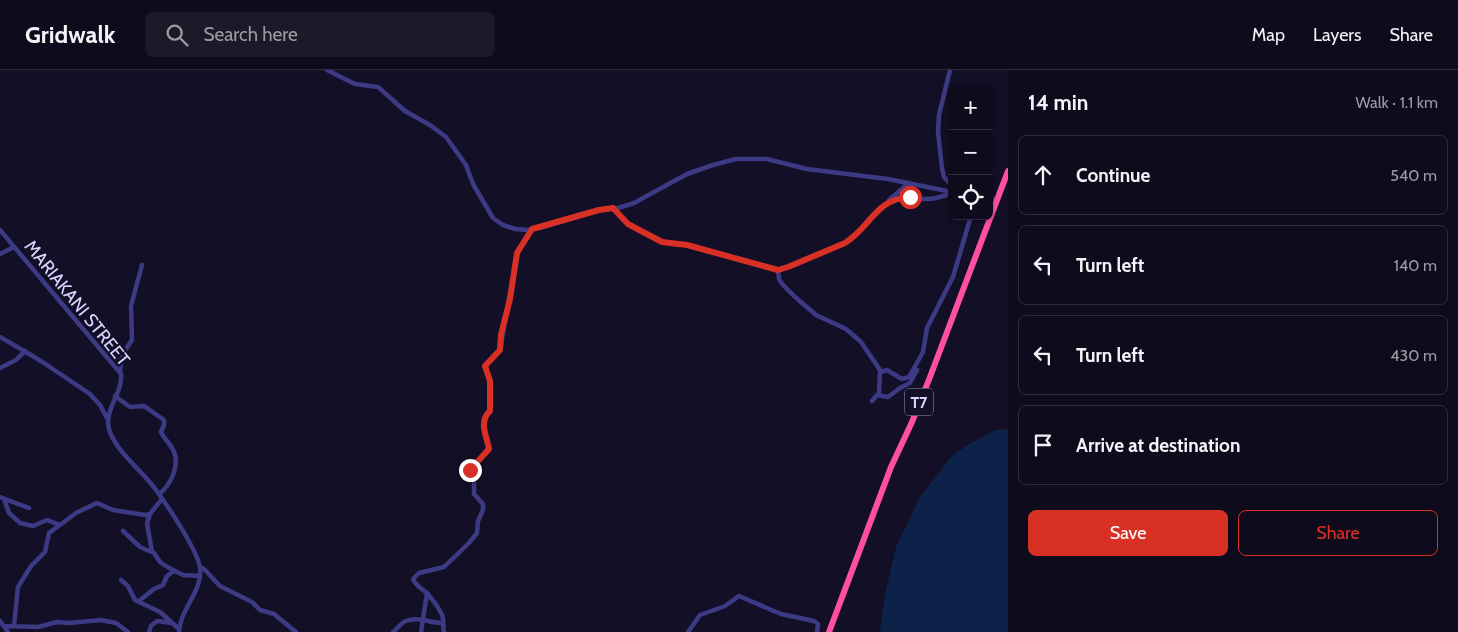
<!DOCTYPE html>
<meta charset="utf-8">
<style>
body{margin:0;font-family:Cabin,sans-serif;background:#1c1929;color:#f1f3f6}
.controls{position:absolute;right:15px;top:15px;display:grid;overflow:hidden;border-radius:8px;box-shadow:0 1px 4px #0004}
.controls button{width:45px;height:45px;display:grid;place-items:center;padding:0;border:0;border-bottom:1px solid #2e2b3b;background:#0e0b1c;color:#f1f3f6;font:25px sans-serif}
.stop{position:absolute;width:15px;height:15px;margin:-11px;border:4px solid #d93025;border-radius:50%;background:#fff}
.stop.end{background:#d93025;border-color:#fff;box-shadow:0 1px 5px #0008}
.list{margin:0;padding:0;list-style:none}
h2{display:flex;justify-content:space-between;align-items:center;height:65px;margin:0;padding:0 20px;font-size:21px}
h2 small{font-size:16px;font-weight:400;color:#9b9ba3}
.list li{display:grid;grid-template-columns:32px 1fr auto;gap:15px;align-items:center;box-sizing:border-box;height:80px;margin:0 10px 10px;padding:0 10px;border:1px solid #2e2b3b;border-radius:8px}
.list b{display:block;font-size:19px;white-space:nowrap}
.list em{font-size:16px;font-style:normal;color:#9b9ba3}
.actions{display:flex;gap:10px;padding:15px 20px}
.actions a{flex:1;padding:11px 0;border:1px solid #d93025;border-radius:8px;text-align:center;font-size:18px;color:#d93025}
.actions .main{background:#d93025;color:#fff}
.icon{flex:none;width:28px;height:28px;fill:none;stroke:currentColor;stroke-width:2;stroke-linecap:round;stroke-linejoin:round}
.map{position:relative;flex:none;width:1008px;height:562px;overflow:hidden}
header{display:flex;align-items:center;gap:30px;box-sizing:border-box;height:70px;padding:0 25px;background:#0e0b1c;border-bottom:1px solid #2e2b3b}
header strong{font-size:24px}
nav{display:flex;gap:28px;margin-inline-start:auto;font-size:18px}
.search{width:350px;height:45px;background:#1c1929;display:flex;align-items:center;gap:12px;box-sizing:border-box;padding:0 18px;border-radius:8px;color:#9b9ba3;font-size:19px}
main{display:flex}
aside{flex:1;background:#0e0b1c}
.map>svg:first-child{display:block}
.water{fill:#0c2248}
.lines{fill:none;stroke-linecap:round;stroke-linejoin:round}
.minor{stroke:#3d3a85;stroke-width:4.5}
.highway{stroke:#ff4fa3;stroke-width:6}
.route{stroke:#d93025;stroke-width:6}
.labels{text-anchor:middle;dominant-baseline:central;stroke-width:5;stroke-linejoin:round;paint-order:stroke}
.shield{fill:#130f26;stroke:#9e99be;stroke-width:1}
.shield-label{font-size:16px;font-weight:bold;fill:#d9d4ff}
.street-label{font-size:18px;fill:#d9d4ff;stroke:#130f26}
</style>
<header>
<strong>Gridwalk</strong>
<div class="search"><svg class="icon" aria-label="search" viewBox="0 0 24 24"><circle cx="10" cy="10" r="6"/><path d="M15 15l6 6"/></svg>Search here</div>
<nav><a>Map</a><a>Layers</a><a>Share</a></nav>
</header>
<main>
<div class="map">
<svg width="1008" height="562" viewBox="0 0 1008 562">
<rect width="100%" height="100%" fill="#130f26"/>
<path class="water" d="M1008,359V562H880L885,524L896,477L920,427L952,386L971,373L996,360Z"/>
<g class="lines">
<path class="minor" d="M327,0L355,14L378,17L405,41L430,55L446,67L466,95L473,114L493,148L503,155L515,159L528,160L543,157L599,140L618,138L634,133L687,104L713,95L736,89H767L807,99L888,109L952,122
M950,0L939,45L938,62L942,98L944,107L952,116
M989,126L996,131
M889,130L909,113
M613,138L628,154L662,172L687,175L778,200L788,197L845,173C862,163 870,143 887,133C901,124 914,130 929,129C937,129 944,125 952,124
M0,160L121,304C123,323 104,339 109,359C115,379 134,394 148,410C161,425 198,480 200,498C203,521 180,539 179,562
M0,184L14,177
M778,200L779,209L783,215L794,226L816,245L846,259L861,272L880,300L879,324
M0,267L41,291L90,324L100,335L108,350
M0,298L16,290L25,281
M120,302L122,285L132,270L131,236L142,195
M881,302L887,300L902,309L909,307L923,282L927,258L953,207L971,146
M115,326L130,337L144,336L164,350V355L161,362C164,369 171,374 174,382C180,396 170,416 159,424
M872,331L877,325L888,327L900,318L910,313L917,300
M0,427L29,438
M4,429L9,443L20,453L33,456L47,450L60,455
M123,461L140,477L154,483L160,492L169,498L183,505L200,506
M152,482L147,453L150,444L162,429
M200,497L204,499L220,516L252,532L260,540L274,544L296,562
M121,510L128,516L135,530L160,542L179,559
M139,531L154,519L163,515L167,506L174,501
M0,551L8,562
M4,556L38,557L57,552L69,553L101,550L116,553L128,562
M14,556L18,517L31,496L45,482L49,463L76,443L97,433L113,440L145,445L150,444
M149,562L151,556L157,551L172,553
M393,562C397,559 401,553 406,551C418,546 429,553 442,553
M421,562L427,523
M444,562C442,555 445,548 441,543C438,536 432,529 427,523C422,519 415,515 413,509L419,503L444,497L469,473L477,463L478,451L483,440V434L474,424V412L469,406L470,400L489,379C487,366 478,352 490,341V311L485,296L500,280L517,183L532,159
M688,562L700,545L725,536L739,526L781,544L814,551L818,554L817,562"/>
<path class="highway" d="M829,562L891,397L912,352L930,307L1008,101"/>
</g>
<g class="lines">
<path class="route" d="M470,400L489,379C487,366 478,352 490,341V311L485,296L500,280L501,265L510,229L517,183L532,159L599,140L613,138L628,154L662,172L687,175L778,200L788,197L845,173C871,157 875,129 910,127"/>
</g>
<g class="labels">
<rect class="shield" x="905" y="318.5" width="28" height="27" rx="4"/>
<g class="shield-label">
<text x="919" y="332">T7</text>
</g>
<g class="street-label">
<text transform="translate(77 233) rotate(51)">MARIAKANI STREET</text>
</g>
</g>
</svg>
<div class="controls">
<button>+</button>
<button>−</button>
<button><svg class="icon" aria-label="locate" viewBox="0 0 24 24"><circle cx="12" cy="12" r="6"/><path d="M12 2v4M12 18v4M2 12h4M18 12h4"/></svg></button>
</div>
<div class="stop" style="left:910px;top:127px"></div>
<div class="stop end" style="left:470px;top:400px"></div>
</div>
<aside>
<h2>14 min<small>Walk · 1.1 km</small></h2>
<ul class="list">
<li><svg class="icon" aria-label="ahead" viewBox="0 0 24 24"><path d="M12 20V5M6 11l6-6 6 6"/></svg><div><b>Continue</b></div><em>540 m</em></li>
<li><svg class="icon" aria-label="left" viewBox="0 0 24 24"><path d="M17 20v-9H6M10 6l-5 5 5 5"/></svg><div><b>Turn left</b></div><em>140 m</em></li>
<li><svg class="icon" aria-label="left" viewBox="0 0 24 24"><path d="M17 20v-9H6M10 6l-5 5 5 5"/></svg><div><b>Turn left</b></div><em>430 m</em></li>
<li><svg class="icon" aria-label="arrive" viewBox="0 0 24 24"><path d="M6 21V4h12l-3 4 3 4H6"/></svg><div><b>Arrive at destination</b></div></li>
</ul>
<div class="actions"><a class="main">Save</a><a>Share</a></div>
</aside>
</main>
